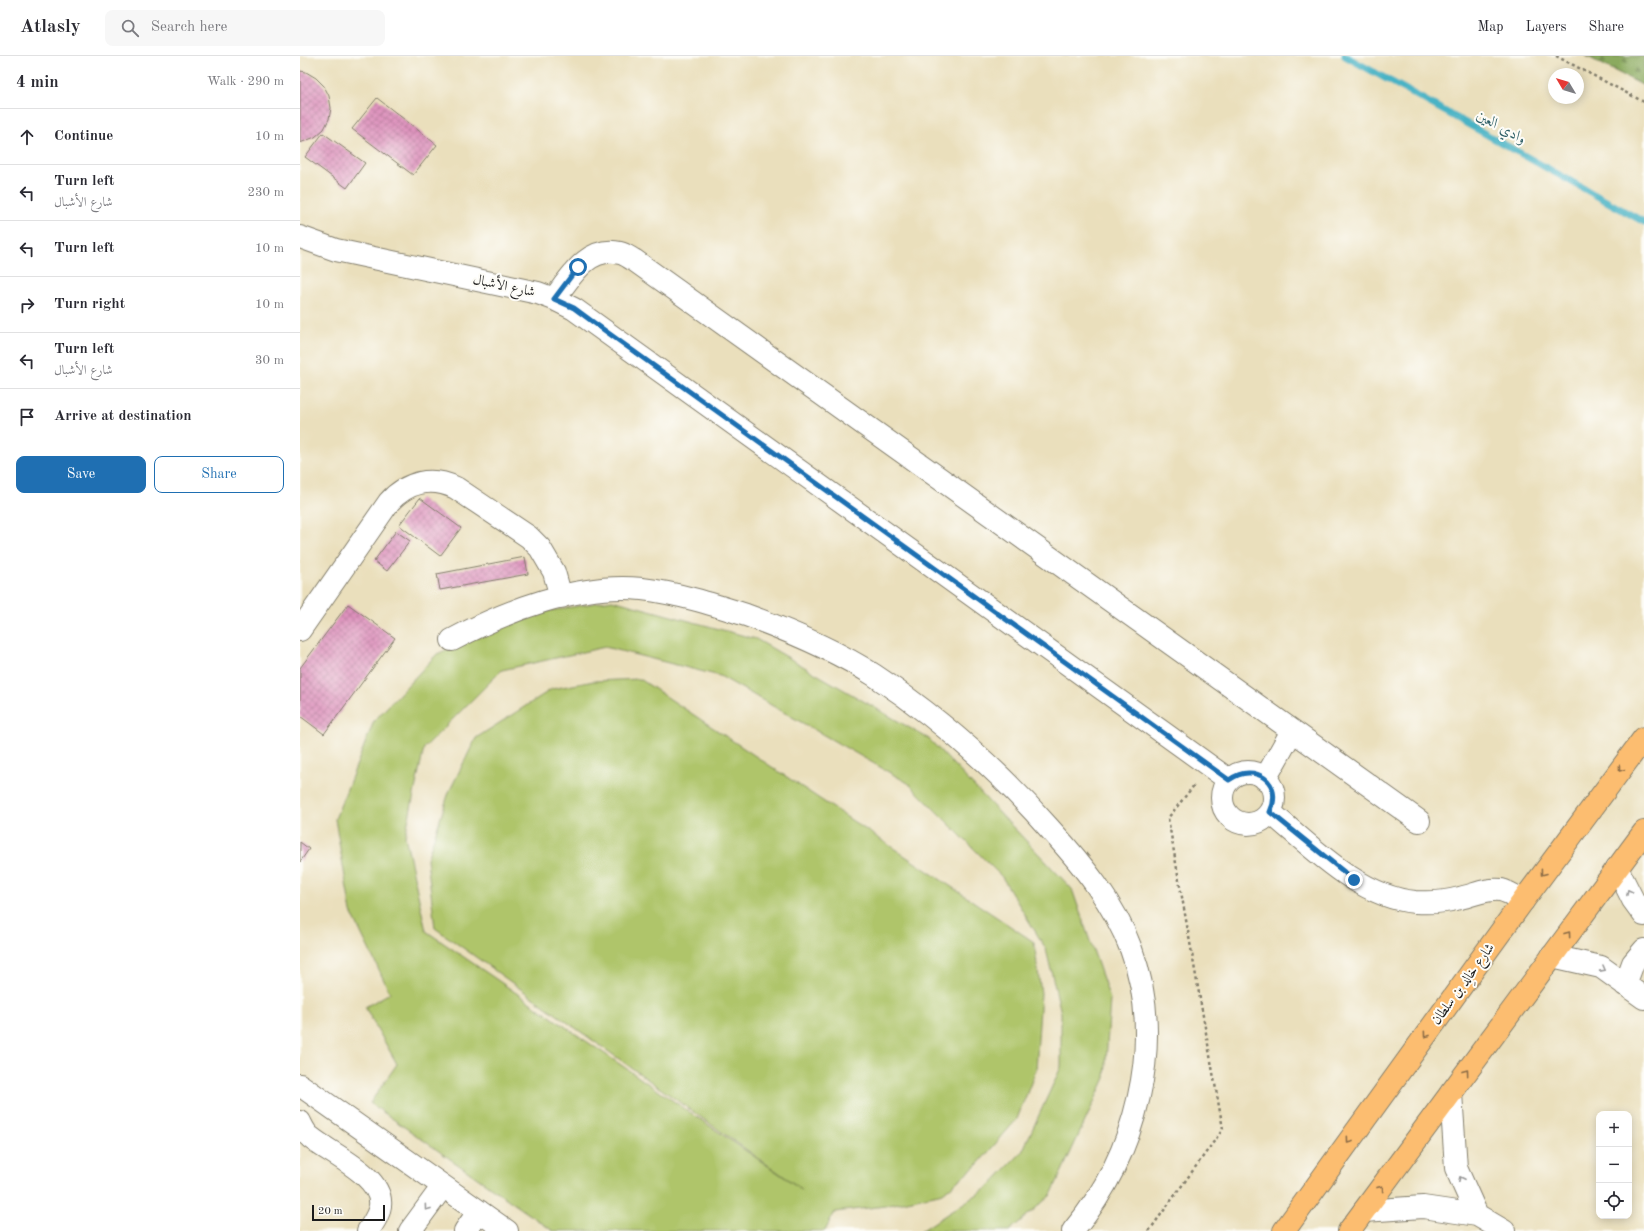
<!DOCTYPE html>
<meta charset="utf-8">
<style>
body{margin:0;font-family:"Old Standard TT",Amiri,serif;background:#f7f7f7;color:#2b2b33}
.controls{position:absolute;right:12px;bottom:12px;display:grid;overflow:hidden;border-radius:8px;box-shadow:0 2px 10px #0003}
.controls button{width:36px;height:36px;display:grid;place-items:center;padding:0;border:0;border-bottom:1px solid #e1e1e2;background:#fff;color:#2b2b33;font:20px sans-serif}
.compass{position:absolute;left:1248px;top:12px;width:36px;height:36px;border-radius:50%;background:#fff;box-shadow:0 2px 10px #0003;rotate:308deg}
.scale{position:absolute;left:12px;bottom:10px;width:73px;box-sizing:border-box;padding-left:4px;border:2px solid #1c1c1c;border-top:0;font-size:11px;line-height:14px;white-space:nowrap;color:#1c1c1c;-webkit-text-stroke:3px #fdfcf7;paint-order:stroke}
.stop{position:absolute;width:12px;height:12px;margin:-9px;border:3px solid #1f6fb2;border-radius:50%;background:#fff}
.stop.end{background:#1f6fb2;border-color:#fff;box-shadow:0 1px 4px #0008}
.list{margin:0;padding:0;list-style:none}
h2{display:flex;justify-content:space-between;align-items:center;height:52px;margin:0;padding:0 16px;font-size:17px}
h2 small{font-size:13px;font-weight:400;color:#7c7c81}
.list li{display:grid;grid-template-columns:26px 1fr auto;gap:12px;align-items:center;box-sizing:border-box;height:56px;padding:0 16px;border-top:1px solid #e1e1e2}
.list b{display:block;font-size:15px;white-space:nowrap}
.list p{margin:0;font-size:13px;white-space:nowrap;color:#7c7c81}
.list em{font-size:13px;font-style:normal;color:#7c7c81}
.actions{display:flex;gap:8px;padding:12px 16px}
.actions a{flex:1;padding:9px 0;border:1px solid #1f6fb2;border-radius:8px;text-align:center;font-size:14px;color:#1f6fb2}
.actions .main{background:#1f6fb2;color:#fff}
.icon{flex:none;width:22px;height:22px;fill:none;stroke:currentColor;stroke-width:2;stroke-linecap:round;stroke-linejoin:round}
.map{position:relative;flex:none;width:1344px;height:1175px;overflow:hidden}
header{display:flex;align-items:center;gap:24px;box-sizing:border-box;height:56px;padding:0 20px;background:#fff;border-bottom:1px solid #e1e1e2}
header strong{font-size:19px}
nav{display:flex;gap:22px;margin-inline-start:auto;font-size:14px}
.search{width:280px;height:36px;background:#f7f7f7;display:flex;align-items:center;gap:10px;box-sizing:border-box;padding:0 14px;border-radius:8px;color:#7c7c81;font-size:15px}
main{display:flex}
aside{flex:1;background:#fff}
.map>svg:first-child{display:block}
.forest{fill:url(#forest-firs);stroke:#54633d}
.garden{fill:#afc56a;stroke:#667043}
.lines{fill:none;stroke-linecap:round;stroke-linejoin:round}
.stream{stroke:#48b3c5;stroke-width:7}
.building{fill:url(#building-cross-hatch)}
.minor-casing{stroke:#837e6c;stroke-width:24}
.major-casing{stroke:#837e6c;stroke-width:24}
.path{stroke:#837e6c;stroke-width:2.5;stroke-dasharray:3 3;stroke-linecap:butt}
.minor{stroke:#fff;stroke-width:22}
.major{stroke:#fcbd6f;stroke-width:22}
.oneway{stroke:#8c6c46}
.oneway2{stroke:#999}
.route{stroke:#1f6fb2;stroke-width:5}
.labels{text-anchor:middle;dominant-baseline:central;stroke-width:4;stroke-linejoin:round;paint-order:stroke}
.street-label{font-size:14px;fill:#1c1c1c;stroke:#fdfcf7}
.water-label{font-size:15px;font-style:italic;fill:#306068;stroke:#fdfcf7}
</style>
<header>
<strong>Atlasly</strong>
<div class="search"><svg class="icon" aria-label="search" viewBox="0 0 24 24"><circle cx="10" cy="10" r="6"/><path d="M15 15l6 6"/></svg>Search here</div>
<nav><a>Map</a><a>Layers</a><a>Share</a></nav>
</header>
<main>
<aside>
<h2>4 min<small>Walk · 290 m</small></h2>
<ul class="list">
<li><svg class="icon" aria-label="ahead" viewBox="0 0 24 24"><path d="M12 20V5M6 11l6-6 6 6"/></svg><div><b>Continue</b></div><em>10 m</em></li>
<li><svg class="icon" aria-label="left" viewBox="0 0 24 24"><path d="M17 20v-9H6M10 6l-5 5 5 5"/></svg><div><b>Turn left</b><p>شارع الأشبال</p></div><em>230 m</em></li>
<li><svg class="icon" aria-label="left" viewBox="0 0 24 24"><path d="M17 20v-9H6M10 6l-5 5 5 5"/></svg><div><b>Turn left</b></div><em>10 m</em></li>
<li><svg class="icon" aria-label="right" viewBox="0 0 24 24"><path d="M7 20v-9h11M14 6l5 5-5 5"/></svg><div><b>Turn right</b></div><em>10 m</em></li>
<li><svg class="icon" aria-label="left" viewBox="0 0 24 24"><path d="M17 20v-9H6M10 6l-5 5 5 5"/></svg><div><b>Turn left</b><p>شارع الأشبال</p></div><em>30 m</em></li>
<li><svg class="icon" aria-label="arrive" viewBox="0 0 24 24"><path d="M6 21V4h12l-3 4 3 4H6"/></svg><div><b>Arrive at destination</b></div></li>
</ul>
<div class="actions"><a class="main">Save</a><a>Share</a></div>
</aside>
<div class="map">
<svg width="1344" height="1175" viewBox="0 0 1344 1175">
<defs>
<pattern id="forest-firs" width="22" height="20" patternUnits="userSpaceOnUse"><rect width="22" height="20" fill="#8baa5e"/><path d="M5 1l3.5 6h-7zM16 11l3.5 6h-7z" fill="#718a4d"/></pattern>
<pattern id="building-cross-hatch" width="8" height="8" patternUnits="userSpaceOnUse"><rect width="8" height="8" fill="#dd91bc"/><path d="M0 0l8 8M0 8l8-8" fill="none" stroke="#b27698"/></pattern>
</defs>
<rect width="100%" height="100%" fill="#fdfcf7"/>
<filter id="ink" filterUnits="userSpaceOnUse"><feTurbulence type="fractalNoise" baseFrequency=".025" numOctaves="2"/><feDisplacementMap in="SourceGraphic" scale="8" xChannelSelector="R" yChannelSelector="G"/><feConvolveMatrix kernelMatrix="1 2 1 2 8 2 1 2 1" color-interpolation-filters="sRGB"/></filter>
<filter id="wash" filterUnits="userSpaceOnUse"><feTurbulence type="fractalNoise" baseFrequency=".012" numOctaves="4" result="noise"/><feDisplacementMap in="SourceGraphic" scale="16" xChannelSelector="R" yChannelSelector="G"/><feGaussianBlur stdDeviation="0.9" result="paint"/><feColorMatrix in="noise" values="0 0 0 0 0 0 0 0 0 0 0 0 0 0 0 0 0 1.4 0 .05"/><feComposite in="paint" operator="in"/></filter>
<g filter="url(#wash)">
<rect width="100%" height="100%" fill="#eadfbc"/>
<path class="forest" d="M1286,0H1344V30Z"/>
<path class="garden" d="M312,544L456,583L629,683L772,833L810,943L805,1022L751,1139L709,1175H621L687,1132L722,1096L761,1011V957L746,893L702,821L608,727L420,620L305,591L202,614L124,692L105,780L126,875L503,1134L135,872L127,803L149,736L176,682L252,633L294,625L340,623L734,886L741,937L736,1014L717,1063L677,1109L643,1137L585,1150L535,1156L525,1175H253L70,1047L97,1008L65,951L90,937L51,856L35,763L74,665L137,598L231,558Z"/>
<g class="lines">
<path class="stream" d="M1045,0L1344,166"/>
</g>
<g id="blocks">
<path class="building" d="M0,15L6,16L16,22L24,30L29,40L31,52L29,63L24,73L15,81L0,87Z
M77,42L137,89L113,119L52,73Z
M23,77L65,107L47,132L5,101Z
M120,442L161,472L140,500L99,469Z
M96,475L110,485L87,515L74,505Z
M225,501L228,518L140,534L137,518Z
M48,548L95,582L24,678L0,660V612Z
M0,786L9,793L0,806Z"/>
</g>
</g>
<g filter="url(#ink)">
<use href="#blocks" fill-opacity="0" stroke="#837e6c" stroke-width="1"/>
<g class="lines">
<defs>
<path id="minor" d="M0,181L36,194L238,237L254,243L274,253L929,724
M254,243C270,222 288,189 320,197C325,198 330,202 334,204L1119,765
M0,574L89,446C107,426 131,420 156,432L229,481L240,492L254,516L261,541
M152,584C206,555 279,526 342,533C377,537 412,548 446,559C490,575 535,594 574,619C639,662 698,714 749,772C782,808 814,847 831,893C866,987 836,1100 773,1175
M922 742a26 26 0 1 1 52 0a26 26 0 1 1-52 0Z
M965,723L992,675
M970,756C1011,790 1059,841 1115,846C1130,847 1145,846 1160,842C1174,839 1187,832 1201,834C1209,836 1216,841 1223,845
M1317,812L1333,844L1344,859
M1252,900L1301,911L1344,942
M1325,929L1333,907L1344,894
M0,1029L207,1175
M1151,1037L1156,1112L1177,1159
M0,1066C3,1072 5,1077 10,1081C30,1098 84,1120 80,1150C79,1159 73,1167 68,1175
M1064,1155L1123,1151L1177,1159L1204,1175
M110,1175L143,1130
M165,1175L179,1155"/>
<path id="major" d="M984,1175L1223,845L1344,682
M1049,1175L1344,776"/>
</defs>
<use href="#minor" class="minor-casing"/>
<use href="#major" class="major-casing"/>
<path class="path" d="M1256,0L1344,46
M849,1175L923,1073L868,762L895,728"/>
<use href="#minor" class="minor"/>
<use href="#major" class="major"/>
</g>
<defs><path id="oneway-chevron" d="M-2-3.5L2.5 0L-2 3.5" fill="none" stroke-width="1.6" stroke-linecap="round" stroke-linejoin="round"/></defs>
<g class="oneway">
<use href="#oneway-chevron" transform="translate(1321 713) rotate(127)"/>
<use href="#oneway-chevron" transform="translate(1243 817) rotate(127)"/>
<use href="#oneway-chevron" transform="translate(1268 878) rotate(-54)"/>
<use href="#oneway-chevron" transform="translate(1126 979) rotate(126)"/>
<use href="#oneway-chevron" transform="translate(1166 1016) rotate(-54)"/>
<use href="#oneway-chevron" transform="translate(1049 1084) rotate(126)"/>
<use href="#oneway-chevron" transform="translate(1081 1132) rotate(-54)"/>
</g>
<g class="oneway2">
<use href="#oneway-chevron" transform="translate(1329 836) rotate(-118)"/>
<use href="#oneway-chevron" transform="translate(1303 913) rotate(29)"/>
<use href="#oneway-chevron" transform="translate(1161 1123) rotate(-115)"/>
<use href="#oneway-chevron" transform="translate(127 1152) rotate(126)"/>
</g>
</g>
<g class="lines" filter="url(#ink)">
<path class="route" d="M278,211L254,243L274,252L293,266L929,724C955,705 984,727 970,756L1054,824"/>
</g>
<g class="labels">
<g class="street-label">
<text transform="translate(204 230) rotate(12)">شارع الأشبال</text>
<text transform="translate(1163 928) rotate(-54)">شارع خالِد بن سلطان</text>
</g>
<g class="water-label">
<text transform="translate(1201 72) rotate(29)">وادي العين</text>
</g>
</g>
</svg>
<div class="controls">
<button>+</button>
<button>−</button>
<button><svg class="icon" aria-label="locate" viewBox="0 0 24 24"><circle cx="12" cy="12" r="6"/><path d="M12 2v4M12 18v4M2 12h4M18 12h4"/></svg></button>
</div>
<svg class="compass" viewBox="-18 -18 36 36"><path d="M0-13l5 13h-10z" fill="#e53935"/><path d="M0 13l5-13h-10z" fill="#7c7c81"/></svg>
<div class="scale">20 m</div>
<div class="stop" style="left:278px;top:211px"></div>
<div class="stop end" style="left:1054px;top:824px"></div>
</div>
</main>
